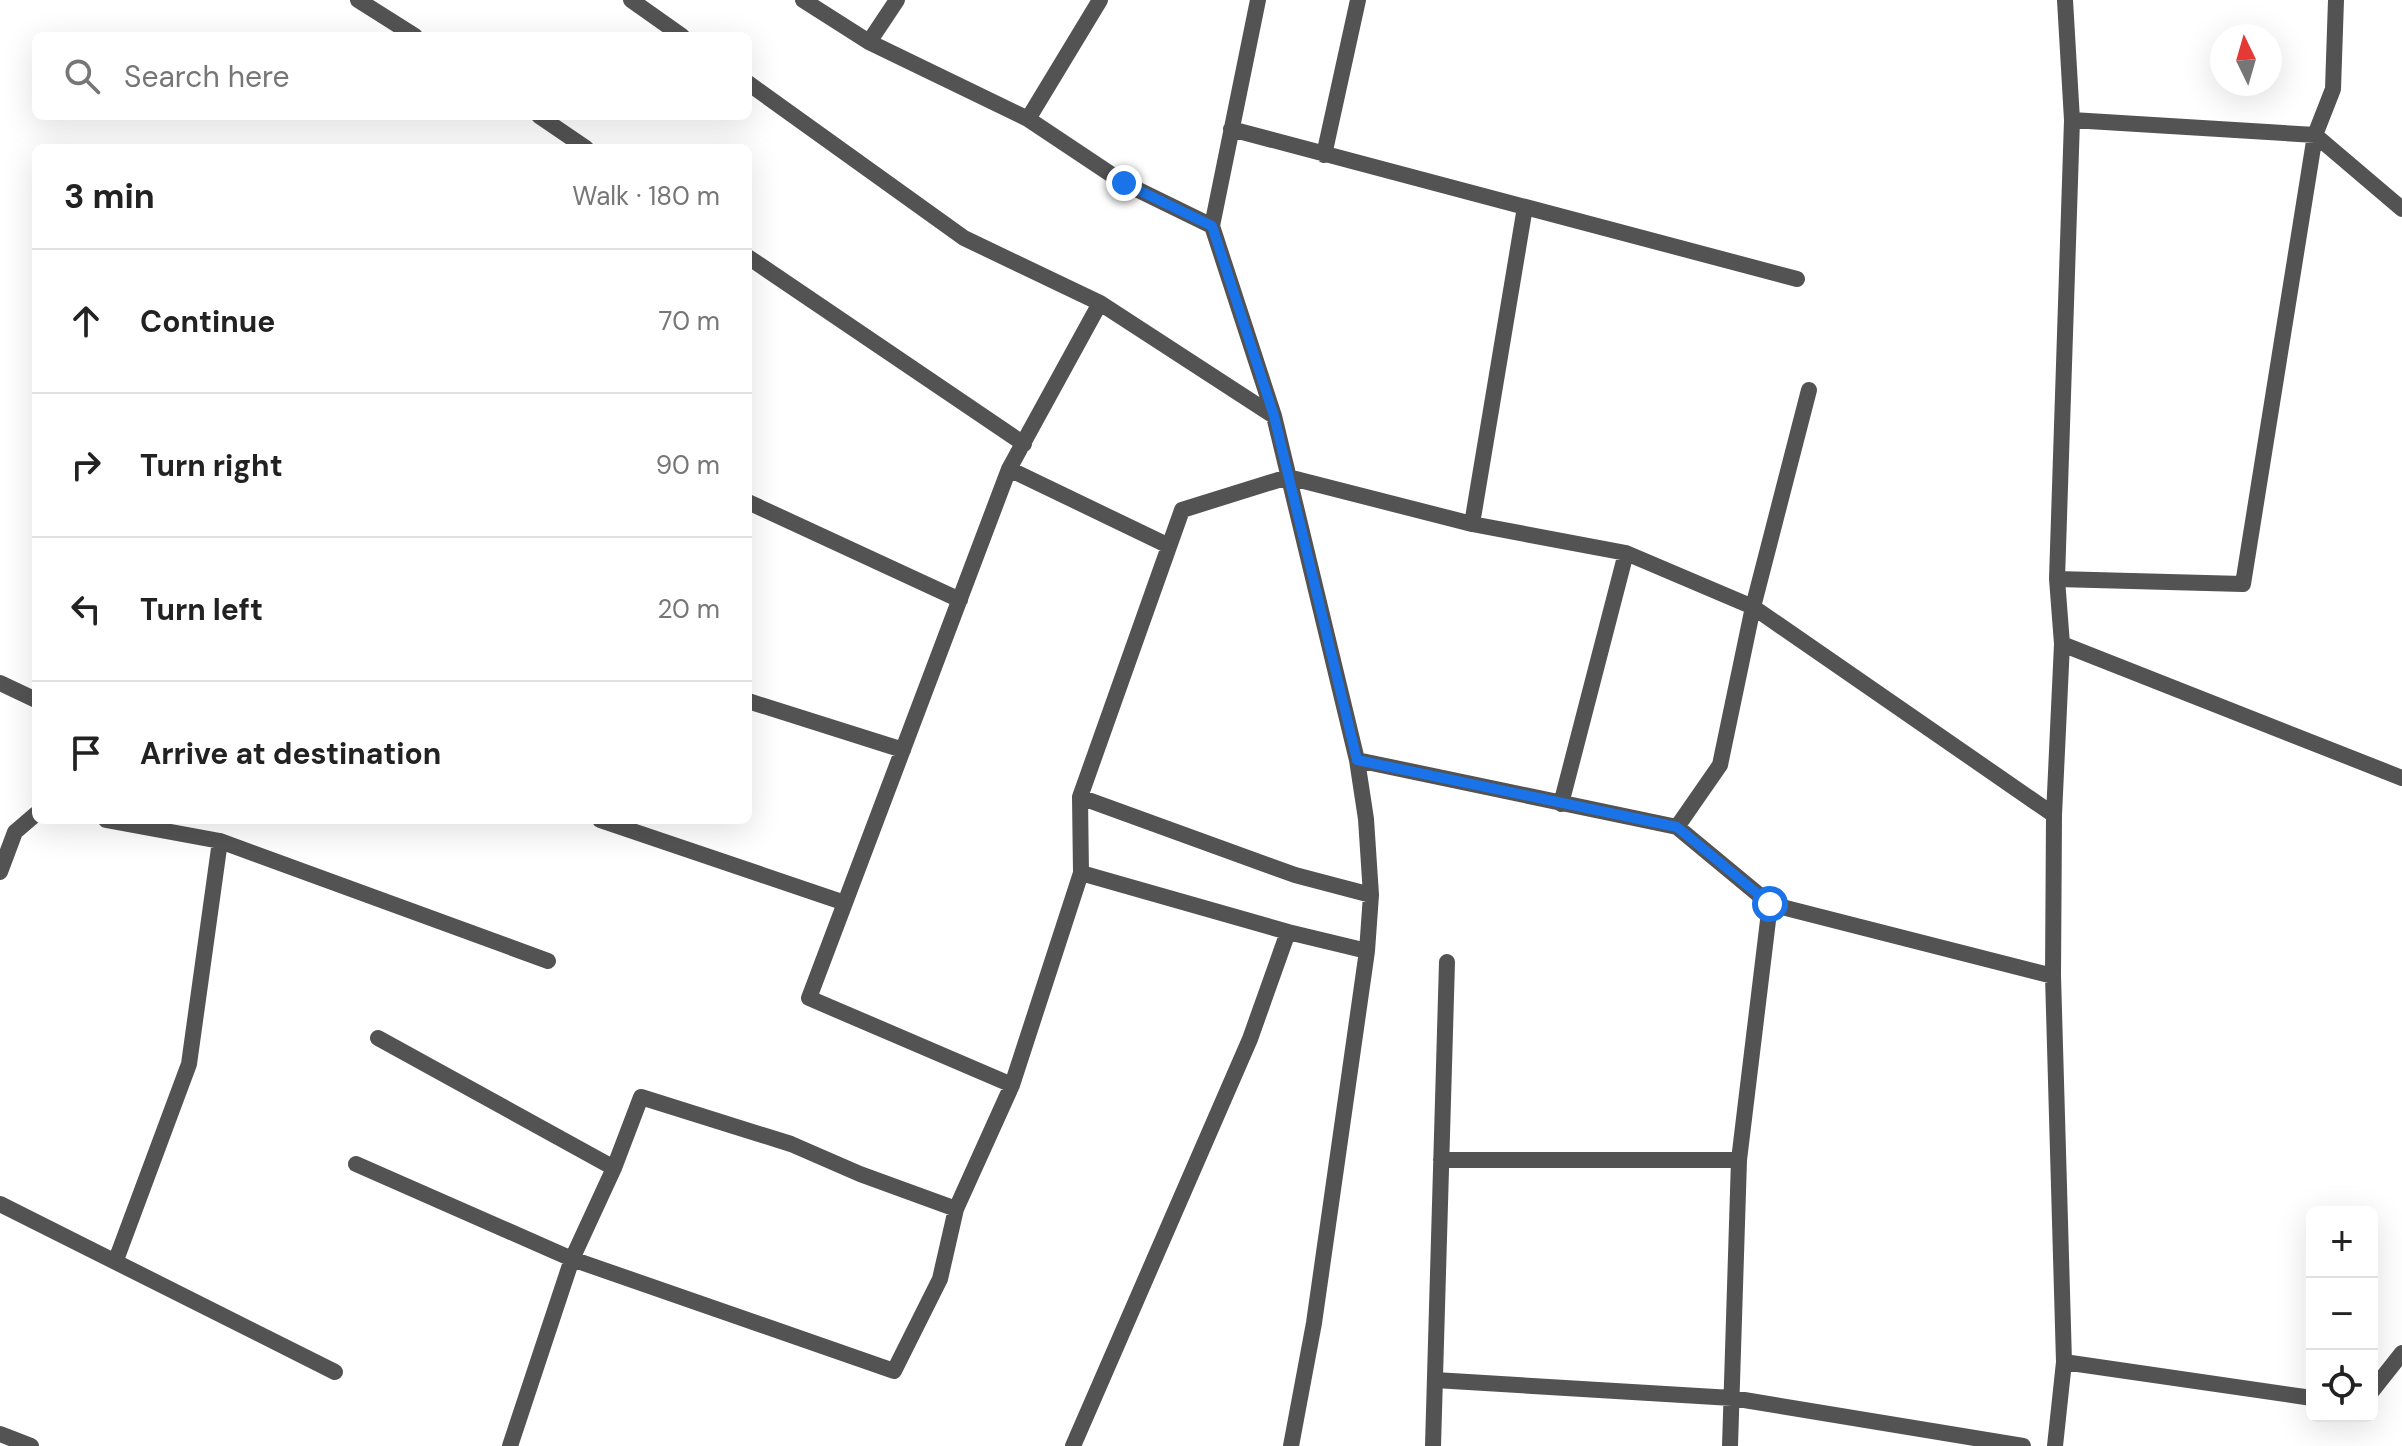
<!DOCTYPE html>
<meta charset="utf-8">
<style>
body{margin:0;font-family:"DM Sans",sans-serif;background:#f6f6f6;color:#222}
.controls{position:absolute;right:24px;bottom:24px;display:grid;overflow:hidden;border-radius:12px;box-shadow:0 8px 32px #0002}
.controls button{width:72px;height:72px;display:grid;place-items:center;padding:0;border:0;border-bottom:2px solid #e0e0e0;background:#fff;color:#222;font:40px sans-serif}
.compass{position:absolute;left:2210px;top:24px;width:72px;height:72px;border-radius:50%;background:#fff;box-shadow:0 8px 32px #0002;rotate:355deg}
.stop{position:absolute;width:24px;height:24px;margin:-18px;border:6px solid #1a73e8;border-radius:50%;background:#fff}
.stop.end{background:#1a73e8;border-color:#fff;box-shadow:0 2px 8px #0008}
.list{margin:0;padding:0;list-style:none}
h2{display:flex;justify-content:space-between;align-items:center;height:104px;margin:0;padding:0 32px;font-size:34px}
h2 small{font-size:26px;font-weight:400;color:#767676}
.list li{display:grid;grid-template-columns:52px 1fr auto;gap:24px;align-items:center;box-sizing:border-box;height:144px;padding:0 32px;border-top:2px solid #e0e0e0}
.list b{display:block;font-size:30px;white-space:nowrap}
.list em{font-size:26px;font-style:normal;color:#767676}
.icon{flex:none;width:44px;height:44px;fill:none;stroke:currentColor;stroke-width:2;stroke-linecap:round;stroke-linejoin:round}
.map{position:relative;flex:none;width:2402px;height:1446px;overflow:hidden}
.search{position:absolute;background:#fff;box-shadow:0 8px 32px #0002;left:32px;top:32px;width:720px;height:88px;display:flex;align-items:center;gap:20px;box-sizing:border-box;padding:0 28px;border-radius:12px;color:#767676;font-size:30px}
.panel{position:absolute;background:#fff;box-shadow:0 8px 32px #0002;left:32px;top:144px;width:720px;height:680px;border-radius:12px}
.map>svg:first-child{display:block}
.lines{fill:none;stroke-linecap:round;stroke-linejoin:round}
.street{stroke:#535353;stroke-width:16}
.route{stroke:#1a73e8;stroke-width:10}
</style>
<div class="map">
<svg width="2402" height="1446" viewBox="0 0 2402 1446">
<rect width="100%" height="100%" fill="#fff"/>
<g class="lines">
<path class="street" d="M358,0L415,36
M631,0L682,36
M803,0L869,42L1028,119L1124,183L1212,226
M1258,0L1212,226L1274,416L1357,760L1366,819L1371,895L1367,951L1314,1323L1291,1446
M2336,0L2333,89L2315,135L2402,209
M869,42L897,0
M748,83L964,238L1100,303L1274,416
M539,116L586,148
M1028,119L1100,0
M1231,129L1797,279
M1324,155L1358,0
M748,257L1024,444
M1009,469L1169,546
M748,502L960,600
M1472,524L1525,207
M2057,579L2243,584L2315,135L2072,120
M2062,644L2402,778
M0,683L36,700
M748,701L903,750
M1357,760L1677,827L1770,904L2053,976
M1080,797L1295,875L1371,895
M1561,804L1626,553
M106,820L220,841L548,961
M600,820L845,903
M1677,827L1720,765L1753,607L1809,390
M0,872L15,832L36,814
M1081,873L1288,932L1367,951
M378,1038L614,1168
M1012,1085L809,998L1009,469L1100,303
M1441,1160H1739
M356,1164L572,1259L894,1371L940,1279L956,1209L1012,1085L1081,873L1080,797L1182,510L1288,477L1472,524L1626,553L1753,607L2054,815
M0,1204L335,1372
M116,1260L189,1064L220,841
M2064,1362L2312,1398
M1435,1380L1732,1398L2023,1446
M2372,1391L2402,1353
M0,1434L31,1446
M510,1446L572,1259L614,1168L641,1097L791,1144L860,1174L956,1209
M1073,1446L1250,1039L1288,932
M1433,1446L1447,962
M1730,1446L1739,1160L1770,904
M2055,1446L2064,1362L2053,976L2054,815L2062,644L2057,579L2072,120L2065,0"/>
</g>
<g class="lines">
<path class="route" d="M1124,183L1212,226L1274,416L1357,760L1677,827L1770,904"/>
</g>
</svg>
<div class="controls">
<button>+</button>
<button>−</button>
<button><svg class="icon" aria-label="locate" viewBox="0 0 24 24"><circle cx="12" cy="12" r="6"/><path d="M12 2v4M12 18v4M2 12h4M18 12h4"/></svg></button>
</div>
<svg class="compass" viewBox="-18 -18 36 36"><path d="M0-13l5 13h-10z" fill="#e53935"/><path d="M0 13l5-13h-10z" fill="#767676"/></svg>
<div class="stop" style="left:1770px;top:904px"></div>
<div class="stop end" style="left:1124px;top:183px"></div>
<div class="search"><svg class="icon" aria-label="search" viewBox="0 0 24 24"><circle cx="10" cy="10" r="6"/><path d="M15 15l6 6"/></svg>Search here</div>
<section class="panel">
<h2>3 min<small>Walk · 180 m</small></h2>
<ul class="list">
<li><svg class="icon" aria-label="ahead" viewBox="0 0 24 24"><path d="M12 20V5M6 11l6-6 6 6"/></svg><div><b>Continue</b></div><em>70 m</em></li>
<li><svg class="icon" aria-label="right" viewBox="0 0 24 24"><path d="M7 20v-9h11M14 6l5 5-5 5"/></svg><div><b>Turn right</b></div><em>90 m</em></li>
<li><svg class="icon" aria-label="left" viewBox="0 0 24 24"><path d="M17 20v-9H6M10 6l-5 5 5 5"/></svg><div><b>Turn left</b></div><em>20 m</em></li>
<li><svg class="icon" aria-label="arrive" viewBox="0 0 24 24"><path d="M6 21V4h12l-3 4 3 4H6"/></svg><div><b>Arrive at destination</b></div></li>
</ul>
</section>
</div>
